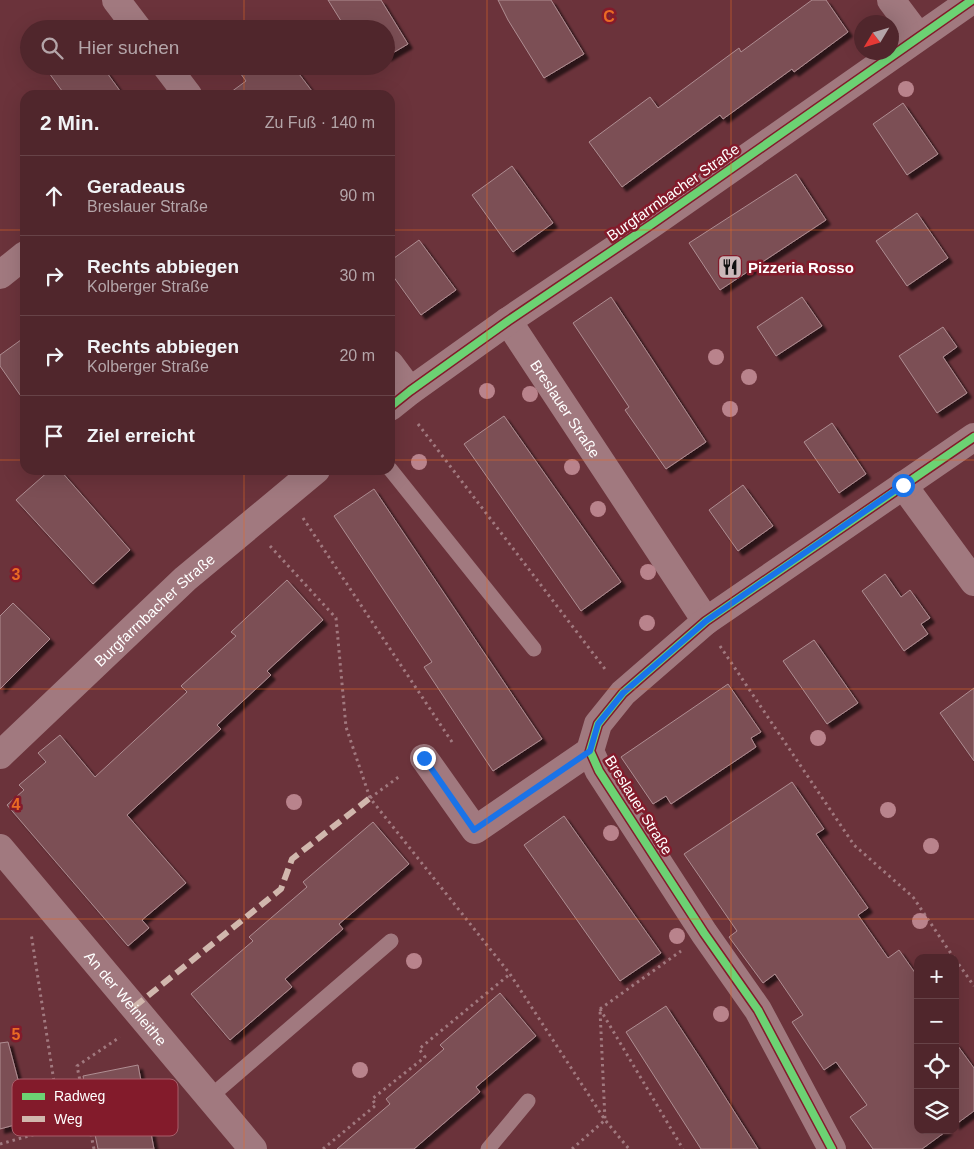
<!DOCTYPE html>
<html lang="de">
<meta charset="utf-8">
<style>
body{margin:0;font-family:Arial,sans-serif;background:#5a3238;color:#f1f3f6}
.controls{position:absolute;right:15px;bottom:15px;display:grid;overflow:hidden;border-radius:10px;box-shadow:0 5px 20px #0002}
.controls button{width:45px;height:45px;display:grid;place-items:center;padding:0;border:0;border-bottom:1px solid #674348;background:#50262c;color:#f1f3f6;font:25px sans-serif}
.compass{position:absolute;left:854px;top:15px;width:45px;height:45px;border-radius:50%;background:#50262c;box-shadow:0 5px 20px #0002;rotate:232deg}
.stop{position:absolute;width:15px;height:15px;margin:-11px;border:4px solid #1a73e8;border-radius:50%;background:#fff}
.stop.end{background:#1a73e8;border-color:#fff;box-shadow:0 1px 5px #0008}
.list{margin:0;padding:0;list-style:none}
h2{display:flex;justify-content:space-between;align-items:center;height:65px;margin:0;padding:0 20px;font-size:21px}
h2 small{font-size:16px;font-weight:400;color:#b4a5a9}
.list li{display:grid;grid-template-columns:32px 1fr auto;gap:15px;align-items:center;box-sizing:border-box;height:80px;padding:0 20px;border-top:1px solid #674348}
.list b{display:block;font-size:19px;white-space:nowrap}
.list p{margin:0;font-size:16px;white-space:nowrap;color:#b4a5a9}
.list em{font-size:16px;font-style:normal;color:#b4a5a9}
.icon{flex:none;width:28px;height:28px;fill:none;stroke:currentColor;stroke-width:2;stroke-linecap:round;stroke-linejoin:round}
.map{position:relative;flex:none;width:974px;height:1149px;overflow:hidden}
.search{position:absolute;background:#50262c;box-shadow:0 5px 20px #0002;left:20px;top:20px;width:375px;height:55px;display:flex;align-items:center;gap:12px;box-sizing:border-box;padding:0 18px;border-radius:28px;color:#b4a5a9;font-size:19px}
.panel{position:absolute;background:#50262c;box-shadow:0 5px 20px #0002;left:20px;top:90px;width:375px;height:385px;border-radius:15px}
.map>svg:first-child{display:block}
.building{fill:#7c4f55;stroke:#af8d92;filter:url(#shadow)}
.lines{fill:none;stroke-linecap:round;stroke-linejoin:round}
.path{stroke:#a1797f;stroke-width:3;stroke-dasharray:2.5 4;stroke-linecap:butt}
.lane{stroke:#a1797f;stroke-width:15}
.street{stroke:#a1797f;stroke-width:28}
.quiet{stroke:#d1b7ad;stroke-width:6;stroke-dasharray:12 6;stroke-linecap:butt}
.cycleway-casing{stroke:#831b2b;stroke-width:11}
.cycleway{stroke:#6cd273;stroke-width:8}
.tree{fill:#b9838c}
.route{stroke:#1a73e8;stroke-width:6}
.grid{fill:none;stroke:#ea6a24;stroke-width:1;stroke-opacity:0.55}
.labels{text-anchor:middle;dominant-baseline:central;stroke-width:5;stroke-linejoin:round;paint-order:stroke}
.street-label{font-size:15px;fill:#fff;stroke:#831b2b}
.poi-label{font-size:15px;font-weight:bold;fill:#fff;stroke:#831b2b;text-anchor:start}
.key{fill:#831b2b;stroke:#a85f6b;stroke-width:1}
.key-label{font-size:14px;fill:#fff}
.grid-label{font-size:16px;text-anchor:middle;font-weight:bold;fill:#ea6a24;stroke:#831b2b;stroke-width:5;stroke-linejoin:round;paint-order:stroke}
</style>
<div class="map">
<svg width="974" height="1149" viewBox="0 0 974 1149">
<defs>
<filter id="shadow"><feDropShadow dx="4.5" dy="4.5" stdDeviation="1" flood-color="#0009"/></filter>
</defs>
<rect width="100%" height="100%" fill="#6b333b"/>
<path class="building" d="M328,0H381L408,44L386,57V29H346Z
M498,0H551L584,54L544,78L508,20Z
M812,0H826L848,32L794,72L792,69L723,119L720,115L622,187L589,142L650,97L658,108L739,48L741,52Z
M44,66H102L123,95H65Z
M235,66H293L315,95H227L246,81Z
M903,103L938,154L907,175L873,124Z
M512,166L553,223L513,252L472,195Z
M796,174L826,220L720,290L689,243Z
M917,213L948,258L907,286L876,241Z
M419,240L456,290L421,315L390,272V261Z
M611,297L706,442L666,469L625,410L629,407L573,323Z
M802,297L822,326L776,356L757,327Z
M943,327L957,347L943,357L967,393L937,413L899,356Z
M25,337V402L0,366V355Z
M504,416L621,582L581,611L464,444Z
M832,423L866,474L839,493L804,442Z
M50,470H60L130,550L93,584L16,500Z
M743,485L773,526L738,551L709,510Z
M374,489L542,739L493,771L424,667L432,662L334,516Z
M885,574L901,597L910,590L930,618L921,624L928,634L904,651L862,591Z
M287,580L323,620L267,671L271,675L217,725L221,729L127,815L186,883L142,920L149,928L128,946L7,805L24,790L19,785L46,762L38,753L60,735L95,777L187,692L181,686L236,636L231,632Z
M13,603L50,639L0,689V616Z
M814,640L858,703L827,724L783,661Z
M728,684L761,732L751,738L756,747L671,804L666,796L653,804L621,757Z
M974,688V761L940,713Z
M792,782L824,829L816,834L868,908L858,915L888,958L899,950L918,977V1130H948L922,1149H873L850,1117L867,1105L836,1062L824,1070L792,1022L803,1015L775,974L763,983L729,937L737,931L684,854Z
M564,816L661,953L620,981L524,845Z
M373,822L409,864L339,924L343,929L285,979L292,987L230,1040L191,994L253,941L249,937L307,887L303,882Z
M500,993L536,1036L476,1087L480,1092L414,1149H337L390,1104L386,1099L444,1049L440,1045Z
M666,1006L702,1061L758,1149H701L626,1032Z
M8,1042L29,1121L0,1129V1043Z
M955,1042L974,1068V1111L955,1125Z
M138,1065L154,1149H98L83,1076Z"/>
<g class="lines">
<path class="path" d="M418,424L605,669
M303,518L452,742
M270,546L336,618L346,727L370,798L510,974L605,1120L629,1149
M720,646L854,845L913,897L954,958
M370,798L400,776
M955,959L974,986
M600,1009L683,1149
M600,1009L681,951
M0,1144L61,1127L31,933
M94,1149L77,1066L120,1037
M323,1149L376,1105L372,1099L425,1057L419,1049L510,974
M572,1149L605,1120L600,1010"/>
<path class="lane" d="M390,469L534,649
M210,1097L391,941
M488,1149L528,1101"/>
<g class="street">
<path d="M116,0L138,29"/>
<path d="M891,0L918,36"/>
<path d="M166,66L188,95"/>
<path d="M0,275L25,255"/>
<path id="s1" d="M508,321L706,621"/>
<path d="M390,364L410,391"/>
<path d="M390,407L410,391L508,321L652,224L972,0"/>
<path d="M903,485L974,582"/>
<path id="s2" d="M0,755L185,579L316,470"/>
<path d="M424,758L475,830L590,751"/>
<path id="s3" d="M0,848L253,1149"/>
<path d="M832,1149L758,1010L704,933L599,771L590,751L598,724L623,693L706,621L974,437"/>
</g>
<path class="quiet" d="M134,1007L281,889L292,859L370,798
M61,1127L88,1121"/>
<defs>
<path id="cycleway" d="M390,407L410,391L508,321L652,224L972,0
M832,1149L758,1010L704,933L599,771L590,751L598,724L623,693L706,621L974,437"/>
</defs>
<use href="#cycleway" class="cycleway-casing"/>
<use href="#cycleway" class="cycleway"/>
</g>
<g class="tree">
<circle cx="906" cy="89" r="8"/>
<circle cx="716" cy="357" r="8"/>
<circle cx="749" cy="377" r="8"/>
<circle cx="487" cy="391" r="8"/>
<circle cx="530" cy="394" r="8"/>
<circle cx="730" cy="409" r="8"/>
<circle cx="419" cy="462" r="8"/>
<circle cx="572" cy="467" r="8"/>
<circle cx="598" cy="509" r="8"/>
<circle cx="648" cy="572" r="8"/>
<circle cx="647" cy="623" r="8"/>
<circle cx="818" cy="738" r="8"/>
<circle cx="294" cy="802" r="8"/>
<circle cx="888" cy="810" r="8"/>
<circle cx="611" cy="833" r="8"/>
<circle cx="931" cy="846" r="8"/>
<circle cx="920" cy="921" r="8"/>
<circle cx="677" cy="936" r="8"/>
<circle cx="414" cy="961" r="8"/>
<circle cx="721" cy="1014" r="8"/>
<circle cx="360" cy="1070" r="8"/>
</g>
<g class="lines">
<path class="route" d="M424,758L474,830L590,751L598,724L623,693L706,621L903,485"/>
</g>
<path class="grid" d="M244,0V29M487,0V1149M731,0V1149M244,66V95M0,230H25M390,230H974M0,460H25M390,460H974M244,470V1149M0,689H974M0,919H974"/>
<defs>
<symbol id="restaurant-square" viewBox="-11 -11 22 22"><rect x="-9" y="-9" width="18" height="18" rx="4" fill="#cbb8ba" stroke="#831b2b"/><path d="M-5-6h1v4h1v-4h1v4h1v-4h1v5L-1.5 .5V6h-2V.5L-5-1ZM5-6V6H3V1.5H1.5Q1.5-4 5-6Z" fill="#111"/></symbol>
</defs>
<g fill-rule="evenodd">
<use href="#restaurant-square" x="716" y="253" width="28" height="28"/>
</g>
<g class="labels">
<g class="street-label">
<text transform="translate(673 192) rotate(-35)">Burgfarrnbacher Straße</text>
<text stroke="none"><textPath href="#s1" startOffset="105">Breslauer Straße</textPath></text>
<text stroke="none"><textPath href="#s2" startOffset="212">Burgfarrnbacher Straße</textPath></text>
<text transform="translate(639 805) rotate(58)">Breslauer Straße</text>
<text stroke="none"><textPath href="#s3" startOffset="196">An der Weinleithe</textPath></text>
</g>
<g class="poi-label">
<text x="748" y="267">Pizzeria Rosso</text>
</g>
</g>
<rect x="12" y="1079" width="166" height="57" rx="8" class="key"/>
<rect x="22" y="1093" width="23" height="7" fill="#6cd273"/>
<rect x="22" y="1116" width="23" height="6" fill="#d1b7ad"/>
<g class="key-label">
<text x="54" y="1101">Radweg</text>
<text x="54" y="1124">Weg</text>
</g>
<g class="grid-label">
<text x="609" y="22">C</text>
<text x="16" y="580">3</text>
<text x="16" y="810">4</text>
<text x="16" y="1040">5</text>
</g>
</svg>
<div class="controls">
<button>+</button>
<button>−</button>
<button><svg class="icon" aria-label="locate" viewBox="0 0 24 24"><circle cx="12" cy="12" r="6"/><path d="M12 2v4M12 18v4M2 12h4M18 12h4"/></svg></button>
<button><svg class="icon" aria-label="layers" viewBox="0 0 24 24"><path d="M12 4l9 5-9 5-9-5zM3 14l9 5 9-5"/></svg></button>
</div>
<svg class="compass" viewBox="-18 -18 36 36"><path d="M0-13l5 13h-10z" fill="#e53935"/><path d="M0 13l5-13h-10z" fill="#b4a5a9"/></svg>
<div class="stop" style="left:903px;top:485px"></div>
<div class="stop end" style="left:424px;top:758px"></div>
<div class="search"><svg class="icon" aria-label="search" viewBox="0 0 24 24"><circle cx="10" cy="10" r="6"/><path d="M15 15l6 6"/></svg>Hier suchen</div>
<section class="panel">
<h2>2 Min.<small>Zu Fuß · 140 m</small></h2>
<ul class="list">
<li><svg class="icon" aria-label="ahead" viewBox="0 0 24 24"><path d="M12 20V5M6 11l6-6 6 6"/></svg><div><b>Geradeaus</b><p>Breslauer Straße</p></div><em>90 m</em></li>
<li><svg class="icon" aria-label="right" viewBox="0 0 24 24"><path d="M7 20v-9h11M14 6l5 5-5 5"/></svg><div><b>Rechts abbiegen</b><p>Kolberger Straße</p></div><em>30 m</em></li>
<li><svg class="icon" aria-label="right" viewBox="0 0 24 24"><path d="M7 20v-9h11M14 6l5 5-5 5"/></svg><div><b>Rechts abbiegen</b><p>Kolberger Straße</p></div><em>20 m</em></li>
<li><svg class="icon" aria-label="arrive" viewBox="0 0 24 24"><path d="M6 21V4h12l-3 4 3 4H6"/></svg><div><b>Ziel erreicht</b></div></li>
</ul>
</section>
</div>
